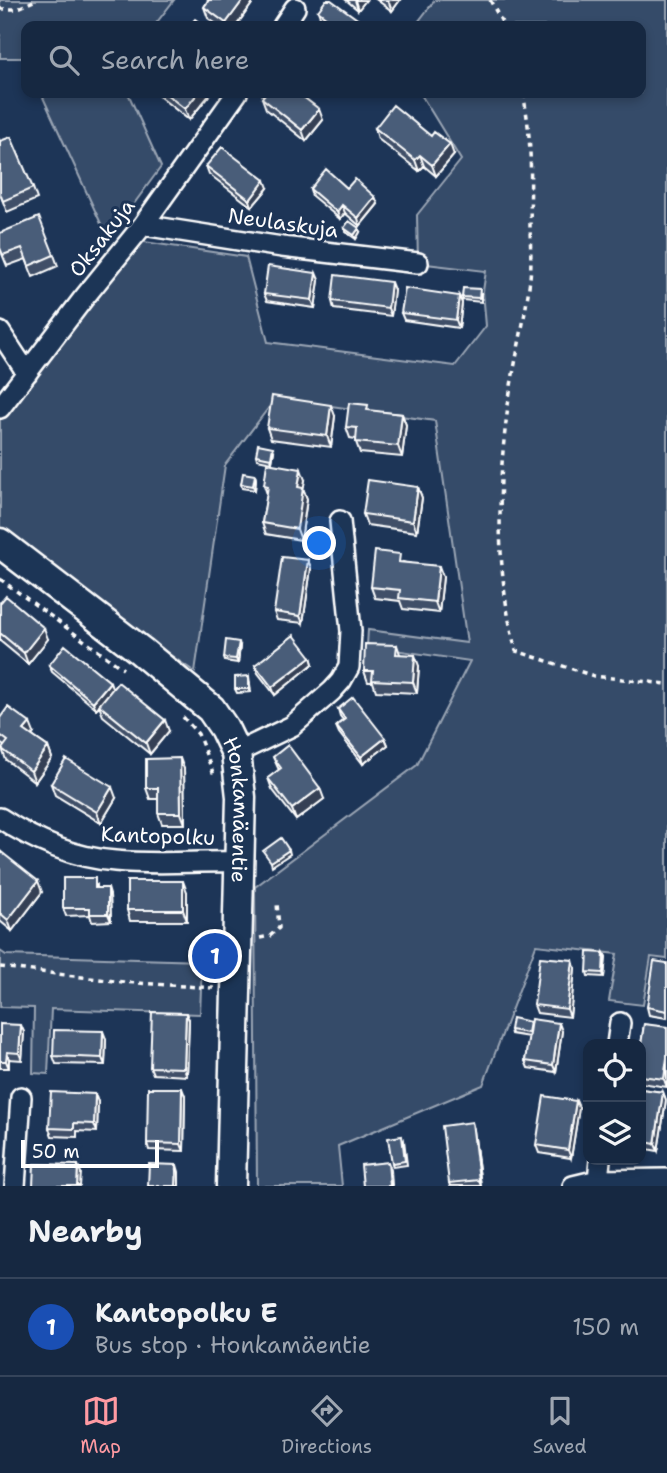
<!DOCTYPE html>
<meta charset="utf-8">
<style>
body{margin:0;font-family:"Shantell Sans",sans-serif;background:#1f3048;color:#f1f3f6}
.controls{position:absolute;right:21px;bottom:21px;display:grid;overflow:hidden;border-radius:14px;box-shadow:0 4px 10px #0003}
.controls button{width:63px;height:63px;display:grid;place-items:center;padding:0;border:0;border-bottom:2px solid #35445a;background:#162841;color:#f1f3f6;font:35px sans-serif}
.scale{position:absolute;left:21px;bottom:18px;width:138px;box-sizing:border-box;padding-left:7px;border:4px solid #fff;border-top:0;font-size:19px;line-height:24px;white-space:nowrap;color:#fff;-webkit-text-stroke:5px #1d3557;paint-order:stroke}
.you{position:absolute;left:320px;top:544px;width:24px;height:24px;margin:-18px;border:5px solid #fff;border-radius:50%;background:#1a73e8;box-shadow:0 0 0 10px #1a73e833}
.badge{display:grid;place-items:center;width:46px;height:46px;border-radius:50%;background:#ff9aa2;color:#fff;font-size:23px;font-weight:700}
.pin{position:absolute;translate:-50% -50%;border:4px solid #fff;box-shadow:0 2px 7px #0006}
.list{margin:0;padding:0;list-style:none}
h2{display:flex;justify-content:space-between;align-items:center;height:91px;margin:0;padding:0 28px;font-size:30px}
h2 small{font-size:23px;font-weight:400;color:#9ea6b1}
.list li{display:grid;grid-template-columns:46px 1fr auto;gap:21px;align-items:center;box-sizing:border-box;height:98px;padding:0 28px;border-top:2px solid #35445a}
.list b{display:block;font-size:26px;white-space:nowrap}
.list p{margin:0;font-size:23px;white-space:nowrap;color:#9ea6b1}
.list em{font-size:23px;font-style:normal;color:#9ea6b1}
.icon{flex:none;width:38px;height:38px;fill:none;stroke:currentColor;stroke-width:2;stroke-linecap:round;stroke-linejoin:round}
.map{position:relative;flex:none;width:667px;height:1186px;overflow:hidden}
.search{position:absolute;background:#162841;box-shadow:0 4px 10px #0003;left:21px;right:21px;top:21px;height:77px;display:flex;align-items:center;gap:18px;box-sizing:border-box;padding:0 24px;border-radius:14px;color:#9ea6b1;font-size:26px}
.sheet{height:189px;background:#162841}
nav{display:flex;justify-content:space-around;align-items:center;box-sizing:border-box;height:98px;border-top:2px solid #35445a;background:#162841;font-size:19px;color:#9ea6b1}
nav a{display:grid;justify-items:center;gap:4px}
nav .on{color:#ff9aa2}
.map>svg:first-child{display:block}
.green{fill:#364b69;stroke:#9aa5b4;stroke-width:2}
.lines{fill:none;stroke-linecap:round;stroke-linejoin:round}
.street-casing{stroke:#fff;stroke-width:24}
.secondary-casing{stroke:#fff;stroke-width:33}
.path{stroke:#fff;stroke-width:3.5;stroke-dasharray:5 5;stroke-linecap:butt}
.street{stroke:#1d3557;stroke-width:19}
.secondary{stroke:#1d3557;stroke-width:28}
.wall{fill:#405068;stroke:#fff;stroke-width:2}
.shaded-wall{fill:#344155;stroke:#fff;stroke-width:2}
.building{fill:#4a5d79;stroke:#fff;stroke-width:2}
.labels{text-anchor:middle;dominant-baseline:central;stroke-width:6;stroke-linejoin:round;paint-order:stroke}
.street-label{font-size:21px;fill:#fff;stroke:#1d3557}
</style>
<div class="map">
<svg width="667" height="1186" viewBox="0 0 667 1186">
<rect width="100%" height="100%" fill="#1d3557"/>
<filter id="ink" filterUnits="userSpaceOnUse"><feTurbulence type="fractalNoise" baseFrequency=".0143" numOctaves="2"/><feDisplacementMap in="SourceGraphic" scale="14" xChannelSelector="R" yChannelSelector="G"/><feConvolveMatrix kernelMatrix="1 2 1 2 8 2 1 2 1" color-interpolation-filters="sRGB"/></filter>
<g filter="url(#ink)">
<path class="green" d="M0,0H174L154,26H26V60L25,58H0Z
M435,0H667V959L651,957L643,1005L609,1001L617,954L536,945L483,1085L338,1146L342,1186H257L255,887L417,765L470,661L367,646L368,630L467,643L435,421L276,398L225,465L195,672L0,538V408L131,240L246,257L268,342L455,366L486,326L483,291L486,271L418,263L417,215L461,160L420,93H641V26H415Z
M41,93H128L161,167L108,239Z
M0,951L6,955L202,961L200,1014L51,1009L48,1074L33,1073L34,1008L0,1007Z"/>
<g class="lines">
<defs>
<path id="street" d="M283,26L295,8
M143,225L282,247L418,263
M0,332L27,373
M0,408L83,299L143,225L237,93
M236,753L292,726L332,691L341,681L349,667L351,631L340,521
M0,818C33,840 74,858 115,861C155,865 197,861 238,862
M617,1044L620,1023
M598,1180L600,1160
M15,1186L21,1097
M573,1186L598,1180L666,1179"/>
<g id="secondary">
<path id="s1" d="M0,543L141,651L211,709L224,728L236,753L241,797L231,1186"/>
</g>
</defs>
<use href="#street" class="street-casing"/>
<use href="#secondary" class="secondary-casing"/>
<path class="path" d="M490,0L504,26
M0,9H16L36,0
M523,93C532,137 531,180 530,225C530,242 532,260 530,278C525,324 512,368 507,414C497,492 496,575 516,651L594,676L667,684
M0,579L123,669
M183,717L198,734L214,775
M260,938L270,936L279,928L277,903
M0,967L123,982L214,988"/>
<use href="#street" class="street"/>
<use href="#secondary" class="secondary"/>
</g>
<path class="wall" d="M208,0H254V1L236,26H219L208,18L204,7Z
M346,0H366L358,10Z
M377,0H400L392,11Z
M318,11L367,26H327L322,22Z
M155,93H211L189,120Z
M262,93H298L323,120L306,141L266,109L262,98L263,97Z
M375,128L454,155L436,176L424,166L419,171L378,139Z
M0,141L33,188L37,199L7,212L0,194Z
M206,166L268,188L252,207L209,174Z
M347,188L375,197L378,204L360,226L345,213L340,219L312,196L310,189Z
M344,228L360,232L356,239L346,232Z
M0,233L54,255L58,266L33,277L26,259L7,266L0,249Z
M319,280L315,308L267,301L264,294Z
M394,290L391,316L334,309L332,301Z
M481,293V302L463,300L462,297Z
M459,296L462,303L459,328L404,320L401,313Z
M370,411L402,414L406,425L402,457L360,453L356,442V439L350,438L346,427Z
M335,416L331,447L271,439L267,428Z
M274,451L272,462L257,459L256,455Z
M255,475L256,479L255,490L242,488L241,484Z
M305,480L303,488L307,499L301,540L266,534L262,523L267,494L264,485Z
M418,487L422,498L417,532L367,525L363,514Z
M308,560L311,568L303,623L277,620L274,612Z
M403,562L443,577L439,613L403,609L400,601L375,598L371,587Z
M0,603L48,639L28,664L0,641Z
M397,645L400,654L419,666L417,693L376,691L373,682H368L364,671Z
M240,646L238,663L225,661L224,658Z
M311,657L313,664L275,695L258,673L255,665Z
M49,665L110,682L112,689L169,731L150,754L103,716L99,706L96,709L52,672Z
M249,676L251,692L237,693L235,689Z
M338,709L385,738L388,745L363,764L339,733L336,726L343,720L340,716Z
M0,718L34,733L32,736L48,747L52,758L35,782L6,760L2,749L4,746L0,743Z
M273,757L324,799L296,820L272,789L268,778L279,770Z
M184,769L185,824H162L158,813V799H150L146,788Z
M51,784L116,798L101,823L55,795Z
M0,851L42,892L12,931L0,921Z
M97,885V888L110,895L111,921L92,922L90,915L66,916L63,908Z
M187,892V921H130L127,910Z
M604,953L606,957L604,977L588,976L587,972Z
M667,963V1018L649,1015L647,1007Z
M575,968L570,1017L537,1013L534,1005Z
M189,1020L187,1076L153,1074L150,1067Z
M0,1024L24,1032L22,1060L9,1059V1068H0Z
M531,1024L562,1031L556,1072L528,1068L525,1061L529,1037L511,1034L510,1030Z
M644,1024L667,1087L641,1083V1045Z
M106,1039L105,1065L56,1064L53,1056Z
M641,1089L663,1092L666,1100L658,1151L641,1148Z
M185,1096L184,1151L149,1150L147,1143Z
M576,1101L579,1108L571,1158L539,1153L536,1145Z
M98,1102L97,1132L77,1131V1137L52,1136L49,1128Z
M474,1130L481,1186H450L449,1183Z
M404,1140L407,1165L393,1167L392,1163Z"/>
<path class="shaded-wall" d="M243,0L254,1L236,26H227L226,23Z
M355,0H366L358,10Z
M388,0H400L392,11Z
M198,93H211L189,120L185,109Z
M319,109L323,120L306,141L302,130Z
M450,144L454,155L436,176L432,165Z
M420,155L424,166L419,171L415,160Z
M265,180L268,188L252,207L250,200Z
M375,197L378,204L360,226L358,218Z
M342,205L345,213L340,219L337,212Z
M359,228L360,232L356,239L354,235Z
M316,273L319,280L315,308L312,300Z
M391,282L394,290L391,316L388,308Z
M459,296L462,303L459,328L456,320Z
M331,405L335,416L331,447L327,436Z
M402,414L406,425L402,457L398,446Z
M273,447L274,451L272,462L271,458Z
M301,469L305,480L302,496L303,488L307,499L301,540L297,529L298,487Z
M255,475L256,479L255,490L253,486Z
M418,487L422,498L417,532L413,521Z
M308,560L311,568L303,623L300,616Z
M439,566L443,577L439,613L435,602Z
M44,628L48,639L28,664L24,653Z
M239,642L240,646L238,663L236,659Z
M415,655L419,666L417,693L413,682Z
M311,657L313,664L275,695L272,687Z
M110,682L113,690L96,709L93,702Z
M165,720L169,731L150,754L146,743Z
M30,723L34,733L28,741L24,730Z
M385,738L388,745L363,764L361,757Z
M48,747L52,758L35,782L31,771Z
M180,758L184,769L185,824L181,813Z
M112,787L116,798L101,823L97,812Z
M320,788L324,799L296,820L292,809Z
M289,850L290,854L272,866L271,862Z
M38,881L42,892L12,931L8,920Z
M183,881L187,892V921L183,910Z
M108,888L110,895L111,921L108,914Z
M604,953L606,957L604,977L603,973Z
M573,960L575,968L570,1017L567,1009Z
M186,1013L189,1020L187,1076L184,1068Z
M559,1023L562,1031L556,1072L553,1065Z
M21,1025L24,1032L22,1060L19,1053Z
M103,1031L106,1039L105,1065L102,1058Z
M7,1052L9,1059V1068L6,1061Z
M667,1058V1087L664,1079Z
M182,1088L185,1096L184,1151L181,1144Z
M663,1092L666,1100L658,1151L655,1144Z
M95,1094L98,1102L97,1132L94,1124Z
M576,1101L579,1108L571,1158L568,1150Z
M472,1122L474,1130L481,1186L479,1180Z
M388,1162L391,1170L392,1186H390Z
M78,1165L81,1173L80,1186H77Z
M177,1165L179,1172V1186H176Z"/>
<path class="building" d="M209,0H243L226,23L204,7Z
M326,0H331L367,26H329L332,22L318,11Z
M195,19L204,26H189Z
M165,93H198L185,109Z
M266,93H298L319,109L302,130L262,98Z
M393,105L431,136L434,132L450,144L432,165L420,155L415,160L375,128Z
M11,137L33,188L3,201L0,193V141Z
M222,147L265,180L250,200L206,166Z
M326,169L347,188L355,179L375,197L358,218L342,205L337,212L310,189Z
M39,217L54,255L29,266L22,248L3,255L0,248V233Z
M349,221L359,228L354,235L344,228Z
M268,266L316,273L312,300L264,294Z
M335,275L391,282L388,308L332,301Z
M405,288L459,296L456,320L401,313Z
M463,288L480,289L479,298L462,297Z
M272,396L331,405L327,436L267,428Z
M349,403L368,405L367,410L402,414L398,446L356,442L357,428L346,427Z
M258,444L273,447L271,458L256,455Z
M267,463L301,469L298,487L303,488L297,529L262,523L268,486L264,485Z
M243,473L255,475L253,486L241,484Z
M368,480L418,487L413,521L363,514Z
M375,551L400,554L399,562L439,566L435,602L399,598L400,590L371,587Z
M282,557L308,560L300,616L274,612Z
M6,596L44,628L24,653L0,633V603Z
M294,635L311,657L272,687L255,665Z
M226,640L239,642L236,659L224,658Z
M365,644L397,645L396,654L415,655L413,682L372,680L373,671H364Z
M65,645L110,682L93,702L49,665Z
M249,676V689H235V677Z
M118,682L165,720L146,743L99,705Z
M353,697L385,738L361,757L336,726L345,719L338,709Z
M8,707L30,723L24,730L48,747L31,771L2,749L8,741L0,735V718Z
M288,745L320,788L292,809L268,778L281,768L273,757Z
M180,758L181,813H158V788H146V759Z
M66,759L112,787L97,812L51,784Z
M281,838L289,850L271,862L263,851Z
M0,851L38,881L8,920L0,913Z
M63,878H95V888H108V914H90V908H63Z
M127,881H183V910H127Z
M588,952L604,953L603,973L587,972Z
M540,957L573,960L567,1009L534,1005Z
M654,961L667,963V1011L647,1007Z
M152,1012L186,1013L184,1068L150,1067Z
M512,1018L530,1022L528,1033L510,1030Z
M531,1019L559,1023L553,1065L525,1061Z
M0,1024L21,1025L19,1053L7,1052L6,1061H0Z
M644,1024L667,1027V1058L664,1079L641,1076V1045Z
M54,1030L103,1031L102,1058L53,1056Z
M148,1088H182L181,1144L147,1143Z
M641,1089L663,1092L655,1144L641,1141Z
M51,1092L95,1094L94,1124L74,1123V1129L49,1128Z
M544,1096L576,1101L568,1150L536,1145Z
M472,1122L479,1180L449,1183L442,1126Z
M402,1136L405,1161L392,1163L388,1138Z
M388,1162L390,1186H363L361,1165Z
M34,1164L78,1165L77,1186H33Z
M149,1164L177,1165L176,1186H148Z"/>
</g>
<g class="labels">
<g class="street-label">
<text transform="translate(283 223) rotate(8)">Neulaskuja</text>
<text transform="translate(102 238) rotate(-52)">Oksakuja</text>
<text stroke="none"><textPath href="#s1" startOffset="376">Honkamäentie</textPath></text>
<text transform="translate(158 836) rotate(2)">Kantopolku</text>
</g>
</g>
</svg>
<div class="controls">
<button><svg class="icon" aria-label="locate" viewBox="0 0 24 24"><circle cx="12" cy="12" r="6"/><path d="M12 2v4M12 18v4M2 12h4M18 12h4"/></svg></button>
<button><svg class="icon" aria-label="layers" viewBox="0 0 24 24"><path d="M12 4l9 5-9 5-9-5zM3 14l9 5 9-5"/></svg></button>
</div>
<div class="scale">50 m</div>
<div class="you"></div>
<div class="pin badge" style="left:215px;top:956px;background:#1a4fb4">1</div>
<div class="search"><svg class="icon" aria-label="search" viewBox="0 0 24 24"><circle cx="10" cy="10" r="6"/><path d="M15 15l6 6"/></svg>Search here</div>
</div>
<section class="sheet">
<h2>Nearby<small></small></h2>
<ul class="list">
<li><span class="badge" style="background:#1a4fb4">1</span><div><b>Kantopolku E</b><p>Bus stop · Honkamäentie</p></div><em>150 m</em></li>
</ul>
</section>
<nav>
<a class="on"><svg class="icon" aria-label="map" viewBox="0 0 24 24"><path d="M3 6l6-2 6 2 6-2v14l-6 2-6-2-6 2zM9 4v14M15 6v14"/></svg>Map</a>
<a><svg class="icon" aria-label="directions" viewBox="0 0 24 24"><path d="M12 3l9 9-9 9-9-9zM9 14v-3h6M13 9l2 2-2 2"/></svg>Directions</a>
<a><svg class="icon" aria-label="saved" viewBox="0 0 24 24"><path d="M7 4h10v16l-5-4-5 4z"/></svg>Saved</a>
</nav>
